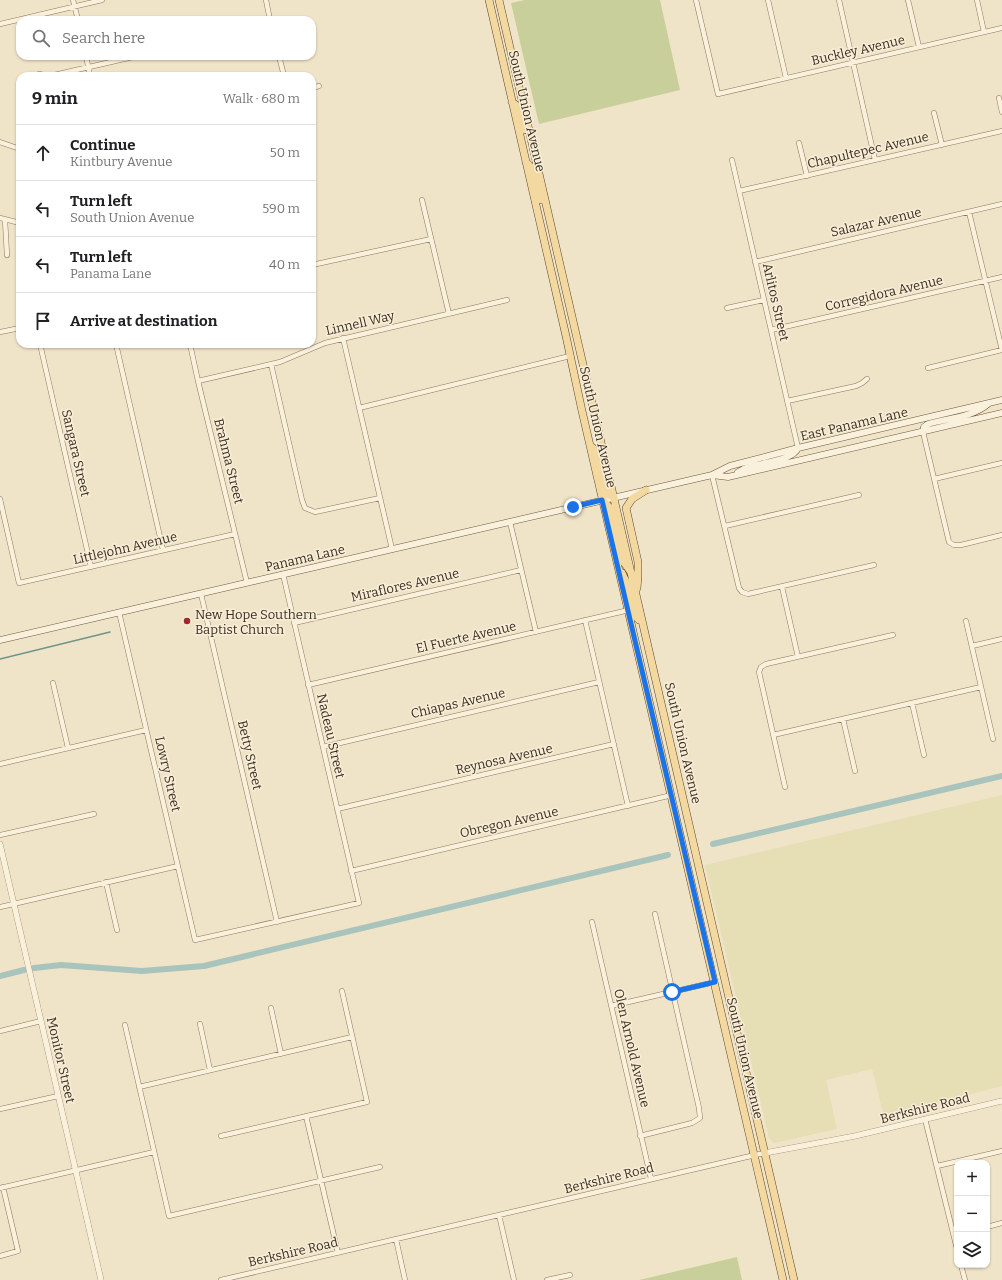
<!DOCTYPE html>
<meta charset="utf-8">
<style>
body{margin:0;font-family:Bitter,serif;background:#f2f2f2;color:#202124}
.controls{position:absolute;right:12px;bottom:12px;display:grid;overflow:hidden;border-radius:8px;box-shadow:0 1px 3px #0004}
.controls button{width:36px;height:36px;display:grid;place-items:center;padding:0;border:0;border-bottom:1px solid #e0e0e0;background:#fff;color:#202124;font:20px sans-serif}
.stop{position:absolute;width:12px;height:12px;margin:-9px;border:3px solid #1a73e8;border-radius:50%;background:#fff}
.stop.end{background:#1a73e8;border-color:#fff;box-shadow:0 1px 4px #0008}
.list{margin:0;padding:0;list-style:none}
h2{display:flex;justify-content:space-between;align-items:center;height:52px;margin:0;padding:0 16px;font-size:17px}
h2 small{font-size:13px;font-weight:400;color:#757577}
.list li{display:grid;grid-template-columns:26px 1fr auto;gap:12px;align-items:center;box-sizing:border-box;height:56px;padding:0 16px;border-top:1px solid #e0e0e0}
.list b{display:block;font-size:15px;white-space:nowrap}
.list p{margin:0;font-size:13px;white-space:nowrap;color:#757577}
.list em{font-size:13px;font-style:normal;color:#757577}
.icon{flex:none;width:22px;height:22px;fill:none;stroke:currentColor;stroke-width:2;stroke-linecap:round;stroke-linejoin:round}
.map{position:relative;flex:none;width:1002px;height:1280px;overflow:hidden}
.search{position:absolute;background:#fff;box-shadow:0 1px 3px #0004;left:16px;top:16px;width:300px;height:44px;display:flex;align-items:center;gap:10px;box-sizing:border-box;padding:0 14px;border-radius:12px;color:#757577;font-size:15px}
.panel{position:absolute;background:#fff;box-shadow:0 1px 3px #0004;left:16px;top:72px;width:300px;height:276px;border-radius:12px}
.map>svg:first-child{display:block}
.farmland{fill:#e6deb5}
.green{fill:#c9cf9b}
.lines{fill:none;stroke-linecap:round;stroke-linejoin:round}
.stream{stroke:#6f938a;stroke-width:1.5}
.canal{stroke:#a9c4bc;stroke-width:6}
.minor-casing{stroke:#8d765c;stroke-width:5.5}
.tertiary-casing{stroke:#8d765c;stroke-width:6}
.secondary-casing{stroke:#6f573f;stroke-width:7}
.primary-casing{stroke:#5b4430;stroke-width:8}
.minor{stroke:#faf1dc;stroke-width:4.5}
.tertiary{stroke:#faf1dc;stroke-width:5.5}
.secondary{stroke:#faf1dc;stroke-width:6}
.primary{stroke:#f3d9a0;stroke-width:7}
.route{stroke:#1a73e8;stroke-width:5}
.poi-dot{fill:#9e2a2b;stroke:#f7eed8;stroke-width:1.5}
.labels{text-anchor:middle;dominant-baseline:central;stroke-width:3;stroke-linejoin:round;paint-order:stroke}
.street-label{font-size:13px;fill:#3d2e20;stroke:#f7eed8}
.poi-label{font-size:13px;fill:#3d2e20;stroke:#f7eed8;text-anchor:start}
</style>
<div class="map">
<svg width="1002" height="1280" viewBox="0 0 1002 1280">
<rect width="100%" height="100%" fill="#f0e4c8"/>
<path class="farmland" d="M1002,795V1086L884,1117L872,1069L826,1080L837,1129L774,1143L769,1138L705,865Z"/>
<path class="green" d="M525,0H660L680,90L539,124L511,3Z
M737,1257L742,1280H639Z"/>
<g class="lines">
<path class="stream" d="M0,659L110,632"/>
<path class="canal" d="M713,844L1002,776
M34,968L61,965L142,971L204,966L668,855
M0,976L24,970"/>
<defs>
<path id="minor" d="M73,0L78,20
M266,0L270,20
M696,0L718,94L1002,28
M768,0L786,78
M839,0L875,160
M908,0L919,47
M977,0L984,32
M0,24L102,0
M86,56L90,76
M279,56L284,76
M39,74L50,76
M50,76L137,56
M312,88L319,86
M999,98L1002,112
M934,113L942,145
M0,142L20,149
M799,143L807,176
M732,160L798,448
M739,191L1002,131
M422,200L449,314
M969,212L1002,350
M0,218L20,223
M5,220L7,255
M755,262L1002,204
M312,265L431,239
M727,308L764,300
M771,330L1002,277
M0,332L20,328
M343,338L392,549
M40,344L91,567
M116,344L163,550
M190,344L198,381L247,583
M271,364L302,500L305,508L315,512L380,498
M928,368L1002,350
M198,381L280,362L325,343L507,300
M787,401L856,386L862,383L867,379
M359,408L570,356
M923,432L949,542L954,545H961L1002,535
M712,475L739,588L742,592L748,594L874,565
M934,479L1002,463
M0,499L19,583L235,534
M510,522L536,632
M725,526L859,495
M782,587L798,657
M201,594L277,922
M119,612L195,940L359,903L283,574
M585,620L628,806
M966,621L993,739
M294,623L521,570
M972,646L1002,639
M53,683L68,748
M308,685L629,610
M912,703L924,755
M843,719L855,771
M773,735L981,687
M323,747L599,682
M0,764L146,730
M785,787L759,672L761,667L766,664L893,635
M337,809L614,744
M0,835L94,814
M351,871L672,795
M106,882L117,930
M0,907L178,866
M592,922L651,1179
M611,1006L715,982
M271,1008L281,1054
M200,1024L210,1070
M125,1025L169,1216L380,1167
M0,1031L41,1021
M139,1087L352,1037
M0,1109L58,1096
M306,1116L338,1253
M925,1119L957,1249
M221,1136L367,1102L342,991
M640,1136L692,1123L700,1118L699,1108L655,914
M937,1166L1002,1151
M0,1188L154,1152
M499,1215L514,1280
M987,1227L1002,1223
M396,1239L405,1280
M0,1256L18,1251L3,1187
M961,1265L965,1280
M221,1280L755,1155L765,1153
M547,1280L570,1275"/>
<path id="tertiary" d="M0,844L101,1280
M765,1153L855,1136L1002,1101"/>
<path id="secondary" d="M923,432L924,427L928,424C948,418 971,418 988,404
M738,472C741,471 743,469 746,468C759,463 793,461 798,448
M712,475L728,477L1002,413
M0,640L712,475L730,466L798,448L1002,400"/>
<path id="primary" d="M489,0L566,336L582,411L783,1280
M499,0L794,1280
M512,102L519,107L524,130
M526,162L533,169L541,200
M593,448L599,460L606,490L608,495L614,497
M603,500L609,507L611,511L623,561L630,571
M622,573L629,588L636,617L639,620H642
M637,588L638,577V562L626,508L632,499L646,490"/>
</defs>
<use href="#minor" class="minor-casing"/>
<use href="#tertiary" class="tertiary-casing"/>
<use href="#secondary" class="secondary-casing"/>
<use href="#primary" class="primary-casing"/>
<use href="#minor" class="minor"/>
<use href="#tertiary" class="tertiary"/>
<use href="#secondary" class="secondary"/>
<use href="#primary" class="primary"/>
</g>
<g class="lines">
<path class="route" d="M573,507L602,500L715,982L672,992"/>
</g>
<circle class="poi-dot" cx="187" cy="621" r="4"/>
<g class="labels">
<g class="street-label">
<text transform="translate(858 50) rotate(-13)">Buckley Avenue</text>
<text transform="translate(527 111) rotate(77)">South Union Avenue</text>
<text transform="translate(868 150) rotate(-13)">Chapultepec Avenue</text>
<text transform="translate(876 222) rotate(-13)">Salazar Avenue</text>
<text transform="translate(884 293) rotate(-13)">Corregidora Avenue</text>
<text transform="translate(776 302) rotate(77)">Arlitos Street</text>
<text transform="translate(360 323) rotate(-13)">Linnell Way</text>
<text transform="translate(854 424) rotate(-13)">East Panama Lane</text>
<text transform="translate(598 427) rotate(77)">South Union Avenue</text>
<text transform="translate(76 453) rotate(77)">Sangara Street</text>
<text transform="translate(229 461) rotate(76)">Brahma Street</text>
<text transform="translate(125 548) rotate(-13)">Littlejohn Avenue</text>
<text transform="translate(305 558) rotate(-13)">Panama Lane</text>
<text transform="translate(405 585) rotate(-13)">Miraflores Avenue</text>
<text transform="translate(466 637) rotate(-13)">El Fuerte Avenue</text>
<text transform="translate(458 703) rotate(-13)">Chiapas Avenue</text>
<text transform="translate(331 736) rotate(77)">Nadeau Street</text>
<text transform="translate(683 743) rotate(77)">South Union Avenue</text>
<text transform="translate(250 755) rotate(77)">Betty Street</text>
<text transform="translate(504 759) rotate(-13)">Reynosa Avenue</text>
<text transform="translate(168 774) rotate(77)">Lowry Street</text>
<text transform="translate(509 822) rotate(-13)">Obregon Avenue</text>
<text transform="translate(632 1048) rotate(77)">Olen Arnold Avenue</text>
<text transform="translate(745 1058) rotate(77)">South Union Avenue</text>
<text transform="translate(61 1060) rotate(77)">Monitor Street</text>
<text transform="translate(925 1108) rotate(-14)">Berkshire Road</text>
<text transform="translate(609 1178) rotate(-14)">Berkshire Road</text>
<text transform="translate(293 1252) rotate(-13)">Berkshire Road</text>
</g>
<g class="poi-label">
<text x="195" y="614">New Hope Southern<tspan x="195" dy="15">Baptist Church</tspan></text>
</g>
</g>
</svg>
<div class="controls">
<button>+</button>
<button>−</button>
<button><svg class="icon" aria-label="layers" viewBox="0 0 24 24"><path d="M12 4l9 5-9 5-9-5zM3 14l9 5 9-5"/></svg></button>
</div>
<div class="stop" style="left:672px;top:992px"></div>
<div class="stop end" style="left:573px;top:507px"></div>
<div class="search"><svg class="icon" aria-label="search" viewBox="0 0 24 24"><circle cx="10" cy="10" r="6"/><path d="M15 15l6 6"/></svg>Search here</div>
<section class="panel">
<h2>9 min<small>Walk · 680 m</small></h2>
<ul class="list">
<li><svg class="icon" aria-label="ahead" viewBox="0 0 24 24"><path d="M12 20V5M6 11l6-6 6 6"/></svg><div><b>Continue</b><p>Kintbury Avenue</p></div><em>50 m</em></li>
<li><svg class="icon" aria-label="left" viewBox="0 0 24 24"><path d="M17 20v-9H6M10 6l-5 5 5 5"/></svg><div><b>Turn left</b><p>South Union Avenue</p></div><em>590 m</em></li>
<li><svg class="icon" aria-label="left" viewBox="0 0 24 24"><path d="M17 20v-9H6M10 6l-5 5 5 5"/></svg><div><b>Turn left</b><p>Panama Lane</p></div><em>40 m</em></li>
<li><svg class="icon" aria-label="arrive" viewBox="0 0 24 24"><path d="M6 21V4h12l-3 4 3 4H6"/></svg><div><b>Arrive at destination</b></div></li>
</ul>
</section>
</div>
